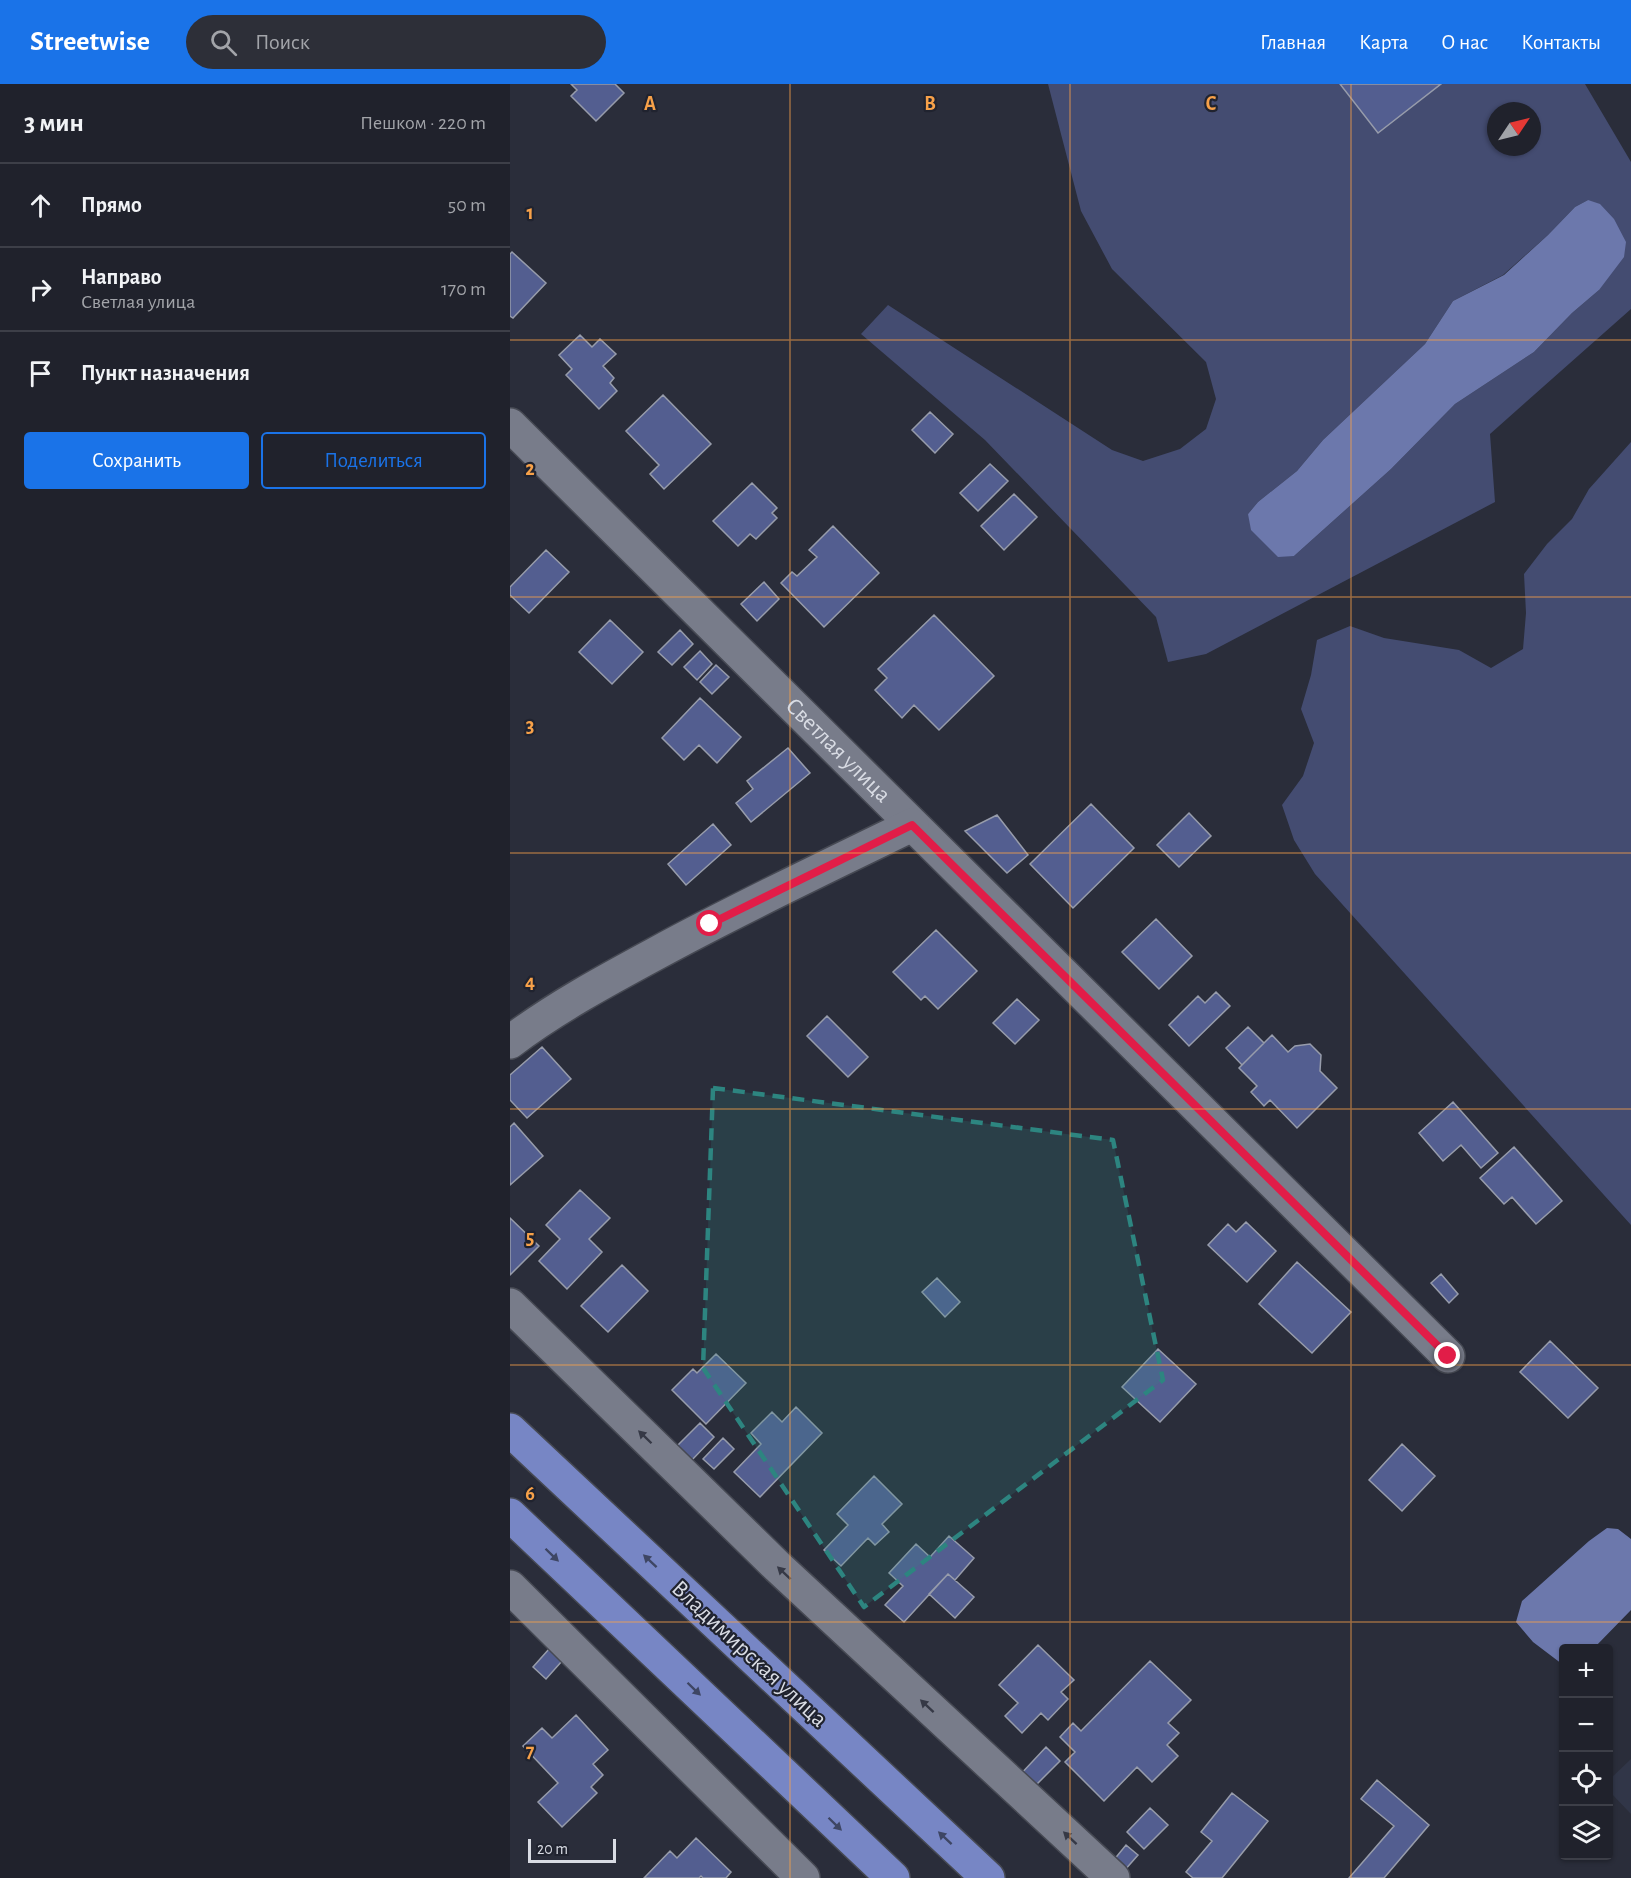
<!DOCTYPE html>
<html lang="ru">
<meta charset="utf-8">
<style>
body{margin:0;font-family:"Alegreya Sans",sans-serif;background:#2d2f38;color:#f1f3f6}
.controls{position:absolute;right:18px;bottom:18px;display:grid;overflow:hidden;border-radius:6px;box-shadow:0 2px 4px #0004}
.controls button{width:54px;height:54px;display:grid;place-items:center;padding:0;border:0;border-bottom:2px solid #3d3f48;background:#20222c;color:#f1f3f6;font:30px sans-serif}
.compass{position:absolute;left:977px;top:18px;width:54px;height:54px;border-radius:50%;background:#20222c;box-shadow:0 2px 4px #0004;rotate:55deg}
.scale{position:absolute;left:18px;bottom:15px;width:88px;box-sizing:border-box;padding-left:6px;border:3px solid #d9dce4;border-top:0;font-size:16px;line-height:21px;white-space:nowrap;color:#d9dce4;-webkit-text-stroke:4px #20232f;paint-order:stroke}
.stop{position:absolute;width:18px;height:18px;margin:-14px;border:4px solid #e11d48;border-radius:50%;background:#fff}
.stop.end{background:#e11d48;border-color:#fff;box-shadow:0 2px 6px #0008}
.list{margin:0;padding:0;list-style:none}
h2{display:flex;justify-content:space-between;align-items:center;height:78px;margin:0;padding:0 24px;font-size:26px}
h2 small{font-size:20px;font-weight:400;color:#a2a4a9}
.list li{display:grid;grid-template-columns:39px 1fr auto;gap:18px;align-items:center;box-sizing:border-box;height:84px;padding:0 24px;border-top:2px solid #3d3f48}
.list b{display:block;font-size:22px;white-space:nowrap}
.list p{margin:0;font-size:20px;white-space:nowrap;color:#a2a4a9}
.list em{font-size:20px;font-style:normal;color:#a2a4a9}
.actions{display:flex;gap:12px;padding:18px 24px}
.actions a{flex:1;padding:14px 0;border:2px solid #1a73e8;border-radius:6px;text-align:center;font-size:21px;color:#1a73e8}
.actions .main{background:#1a73e8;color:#fff}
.icon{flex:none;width:33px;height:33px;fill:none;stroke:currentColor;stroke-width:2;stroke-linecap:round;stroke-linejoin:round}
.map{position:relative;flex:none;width:1121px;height:1794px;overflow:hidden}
header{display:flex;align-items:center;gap:36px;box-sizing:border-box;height:84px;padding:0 30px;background:#1a73e8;color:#fff}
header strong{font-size:28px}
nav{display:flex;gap:33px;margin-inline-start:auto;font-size:21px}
.search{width:420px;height:54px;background:#2d2f38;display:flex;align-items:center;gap:15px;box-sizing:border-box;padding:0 21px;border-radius:33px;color:#a2a4a9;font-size:22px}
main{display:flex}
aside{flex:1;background:#20222c}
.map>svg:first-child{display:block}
.built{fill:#313648}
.green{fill:#444c71;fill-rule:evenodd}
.water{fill:#6c78ac}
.building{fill:#535e90;stroke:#979cab;stroke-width:1.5}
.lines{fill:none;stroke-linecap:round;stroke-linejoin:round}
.street-casing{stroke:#464953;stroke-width:36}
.highway-casing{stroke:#464953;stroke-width:36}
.street{stroke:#787c8a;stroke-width:33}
.highway{stroke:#7786c5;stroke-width:33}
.oneway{fill:#363946}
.oneway2{fill:#3e4664}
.route{stroke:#e11d48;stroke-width:8}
.marked{fill:#2d8580;fill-opacity:0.2;stroke:#2d8580;stroke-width:4.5;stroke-dasharray:12 8;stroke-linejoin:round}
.grid{fill:none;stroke:#f7a149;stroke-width:1.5;stroke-opacity:0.55}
.labels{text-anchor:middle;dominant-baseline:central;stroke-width:4.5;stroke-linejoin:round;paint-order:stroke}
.street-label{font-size:24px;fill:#d9dce4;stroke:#20232f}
.grid-label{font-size:20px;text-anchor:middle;font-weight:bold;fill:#f7a149;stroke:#20232f;stroke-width:4.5;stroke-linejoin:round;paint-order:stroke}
</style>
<header>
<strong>Streetwise</strong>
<div class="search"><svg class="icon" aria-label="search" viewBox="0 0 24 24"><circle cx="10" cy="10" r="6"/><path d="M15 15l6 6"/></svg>Поиск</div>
<nav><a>Главная</a><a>Карта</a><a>О нас</a><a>Контакты</a></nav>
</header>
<main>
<aside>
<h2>3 мин<small>Пешком · 220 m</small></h2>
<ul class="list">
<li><svg class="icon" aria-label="ahead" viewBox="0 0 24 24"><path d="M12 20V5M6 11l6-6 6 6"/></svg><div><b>Прямо</b></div><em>50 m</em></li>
<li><svg class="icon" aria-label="right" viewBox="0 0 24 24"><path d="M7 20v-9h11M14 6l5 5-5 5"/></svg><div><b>Направо</b><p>Светлая улица</p></div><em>170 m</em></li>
<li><svg class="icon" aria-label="arrive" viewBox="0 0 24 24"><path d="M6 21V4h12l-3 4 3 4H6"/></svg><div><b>Пункт назначения</b></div></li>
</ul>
<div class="actions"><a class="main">Сохранить</a><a>Поделиться</a></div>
</aside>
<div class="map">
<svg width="1121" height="1794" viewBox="0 0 1121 1794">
<rect width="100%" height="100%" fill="#2a2d3a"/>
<path class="built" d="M1121,1675V1730L1099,1707L1098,1697Z"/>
<path class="green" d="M538,0H1075L1121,78V225L980,350L985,418L696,570L658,578L646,533L475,356L351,250L378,221L602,366L633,377L670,365L696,345L706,315L696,278L602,185L571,127ZM986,27H1022V63H986ZM1078,116L1089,206L1062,229L1024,268L945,320L881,385L784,472L738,430L748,418L787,387L813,356L915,260L943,217L993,191L1038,151L1065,123Z
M1121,358V1141L805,790L784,756L772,721L793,692L804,659L791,625L801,591L807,556L840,542L874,554L949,566L981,584L1013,565L1016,529L1014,490L1037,460L1062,435L1079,405Z"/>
<path class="water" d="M1078,116L1090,120L1104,135L1116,158L1114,173L1089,206L1062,229L1024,268L945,320L881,385L784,472L768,473L741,446L738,430L748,418L787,387L813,356L915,260L943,217L994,191L1038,151L1065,123Z
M1097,1444L1108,1445L1121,1455V1526L1084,1564H1054L1053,1580H1052L1023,1558L1006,1538L1012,1517L1079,1457Z"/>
<path class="building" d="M61,0H105L114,9L86,37L61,12L67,6Z
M830,0H931L868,49Z
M2,168L36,199L3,234L0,232V170Z
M70,251L82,263L90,255L106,270L93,282L104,294L100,299L107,307L89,325L56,291L62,285L49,271Z
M153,311L201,360L154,405L140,390L149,381L116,347Z
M420,328L443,350L425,369L402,346Z
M480,380L498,397L468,427L450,409Z
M242,399L267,424L262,429L267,434L246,455L240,450L228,462L203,437Z
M504,410L527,433L494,466L471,442Z
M323,442L369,489L314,543L271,499L282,488L287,492L307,473L299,466Z
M36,466L59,488L19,529L0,511V503Z
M254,498L269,515L247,537L231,520Z
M424,531L484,592L429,646L404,621L392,634L365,606L377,594L368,585Z
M100,536L133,568L102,600L69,568Z
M170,546L183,560L162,581L148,568Z
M190,567L202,580L187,596L174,583Z
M206,581L219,593L202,610L190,598Z
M190,614L231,653L207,679L189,661L174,676L152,654Z
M278,664L300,689L241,738L226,719L243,705L237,697Z
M581,720L624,764L563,824L520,780Z
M679,729L701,752L669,783L647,761Z
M487,731L518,771L497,789L455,747Z
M203,740L221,761L176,801L158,780Z
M646,835L682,872L649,905L612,868Z
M426,846L467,887L428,925L415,912L411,916L383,888Z
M706,908L720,922L679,962L659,941L688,912L695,919Z
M507,915L529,936L505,960L483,939Z
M317,932L358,973L338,993L297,952Z
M738,943L754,959L732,981L716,964Z
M762,951L778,968L785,962L800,960L811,971L810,987L827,1004L787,1044L760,1016L754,1022L741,1008L747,1002L729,984Z
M32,963L61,995L17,1034L0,1016V991Z
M943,1018L988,1069L971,1084L951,1061L933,1077L909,1049Z
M4,1039L33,1072L0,1101V1043Z
M1004,1063L1052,1117L1026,1140L1002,1113L994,1120L970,1094Z
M70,1106L100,1134L79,1155L92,1168L57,1205L29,1177L50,1155L36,1141Z
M0,1134L29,1162L0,1191Z
M736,1138L766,1167L737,1198L698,1161L718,1140L726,1148Z
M787,1178L841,1228L802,1269L749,1220Z
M112,1181L138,1207L98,1248L71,1222Z
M931,1190L948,1210L939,1219L921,1199Z
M427,1194L450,1218L435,1233L412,1208Z
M1040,1257L1088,1304L1058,1334L1010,1288Z
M648,1265L686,1300L650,1338L612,1303Z
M206,1270L236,1299L196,1340L162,1306L183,1285L187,1289Z
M286,1323L312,1349L250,1413L224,1388L251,1360L241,1349L262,1328L272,1338Z
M190,1339L204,1353L181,1377L166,1363Z
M213,1354L224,1365L204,1385L193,1375Z
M892,1360L925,1392L892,1427L859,1396Z
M364,1392L392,1420L372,1440L379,1448L365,1461L358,1454L331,1482L314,1466L338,1441L327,1430Z
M439,1452L464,1474L445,1496L438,1490L394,1538L375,1521L393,1502L379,1489L406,1460L420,1473Z
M438,1490L464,1513L445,1534L419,1510Z
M47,1556L60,1568L36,1595L23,1583Z
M528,1561L564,1596L551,1608L558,1615L538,1636L531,1629L512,1649L495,1632L508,1619L489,1601Z
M640,1577L681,1616L658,1639L669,1649L657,1661L668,1672L642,1698L627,1683L594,1717L555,1678L565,1668L550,1653L563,1639L571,1647Z
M66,1631L98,1666L83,1680L93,1691L81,1703L87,1709L52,1743L28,1718L48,1699L13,1662L32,1644L42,1654Z
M536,1663L550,1677L522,1705L509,1692Z
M867,1696L919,1741L874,1794H839L884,1742L851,1715Z
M722,1709L758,1737L712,1794H683L676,1788L702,1757L691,1748Z
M640,1724L658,1741L634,1765L617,1748Z
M186,1754L221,1788L216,1794H193L191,1792L189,1794H134L160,1767L167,1774Z
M616,1761L628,1771L614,1787L603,1777Z"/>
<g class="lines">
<defs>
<g id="street">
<path id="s1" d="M0,341L938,1272"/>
<path d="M0,958C45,924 95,897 145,870C229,824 316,783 402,741"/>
<path d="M0,1221L268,1483L603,1794"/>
<path d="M0,1503L293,1794"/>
</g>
<path id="highway" d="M0,1346L478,1794
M0,1431L383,1794"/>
</defs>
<use href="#street" class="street-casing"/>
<use href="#highway" class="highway-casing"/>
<use href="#street" class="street"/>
<use href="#highway" class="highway"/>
</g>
<defs><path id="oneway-solid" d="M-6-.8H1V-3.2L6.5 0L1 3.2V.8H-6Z" transform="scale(1.5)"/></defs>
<g class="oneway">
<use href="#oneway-solid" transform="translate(135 1353) rotate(-136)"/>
<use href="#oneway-solid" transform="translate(274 1489) rotate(-137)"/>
<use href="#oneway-solid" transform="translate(417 1622) rotate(-137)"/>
<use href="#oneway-solid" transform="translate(560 1754) rotate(-137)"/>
</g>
<g class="oneway2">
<use href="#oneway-solid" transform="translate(42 1471) rotate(44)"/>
<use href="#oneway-solid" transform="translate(140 1477) rotate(-137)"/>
<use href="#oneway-solid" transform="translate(184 1605) rotate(44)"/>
<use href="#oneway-solid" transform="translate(325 1740) rotate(44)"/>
<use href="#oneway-solid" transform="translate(435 1754) rotate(-137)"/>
</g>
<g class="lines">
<path class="route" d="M200,840L402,741L938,1272"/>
</g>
<path class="marked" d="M203,1004L603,1056L653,1296L354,1523L193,1284Z"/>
<path class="grid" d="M280,0V1794M560,0V1794M841,0V1794M0,256H1121M0,513H1121M0,769H1121M0,1025H1121M0,1281H1121M0,1538H1121"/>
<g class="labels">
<g class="street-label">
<text stroke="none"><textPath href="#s1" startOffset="462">Светлая улица</textPath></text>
<text transform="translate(239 1570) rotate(43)">Владимирская улица</text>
</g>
</g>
<g class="grid-label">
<text x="140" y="26">A</text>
<text x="420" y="26">B</text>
<text x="701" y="26">C</text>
<text x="20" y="135">1</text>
<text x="20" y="391">2</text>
<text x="20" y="648">3</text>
<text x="20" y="904">4</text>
<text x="20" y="1160">5</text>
<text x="20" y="1416">6</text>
<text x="20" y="1673">7</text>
</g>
</svg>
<div class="controls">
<button>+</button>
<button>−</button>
<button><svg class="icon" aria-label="locate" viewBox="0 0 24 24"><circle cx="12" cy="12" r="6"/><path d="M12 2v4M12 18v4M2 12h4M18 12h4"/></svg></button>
<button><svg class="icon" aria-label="layers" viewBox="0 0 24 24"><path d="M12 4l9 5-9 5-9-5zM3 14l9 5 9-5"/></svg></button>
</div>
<svg class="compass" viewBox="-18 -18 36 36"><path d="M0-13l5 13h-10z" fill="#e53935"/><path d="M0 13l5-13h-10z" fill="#a2a4a9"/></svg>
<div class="scale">20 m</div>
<div class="stop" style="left:200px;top:840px"></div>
<div class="stop end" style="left:938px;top:1272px"></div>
</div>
</main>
